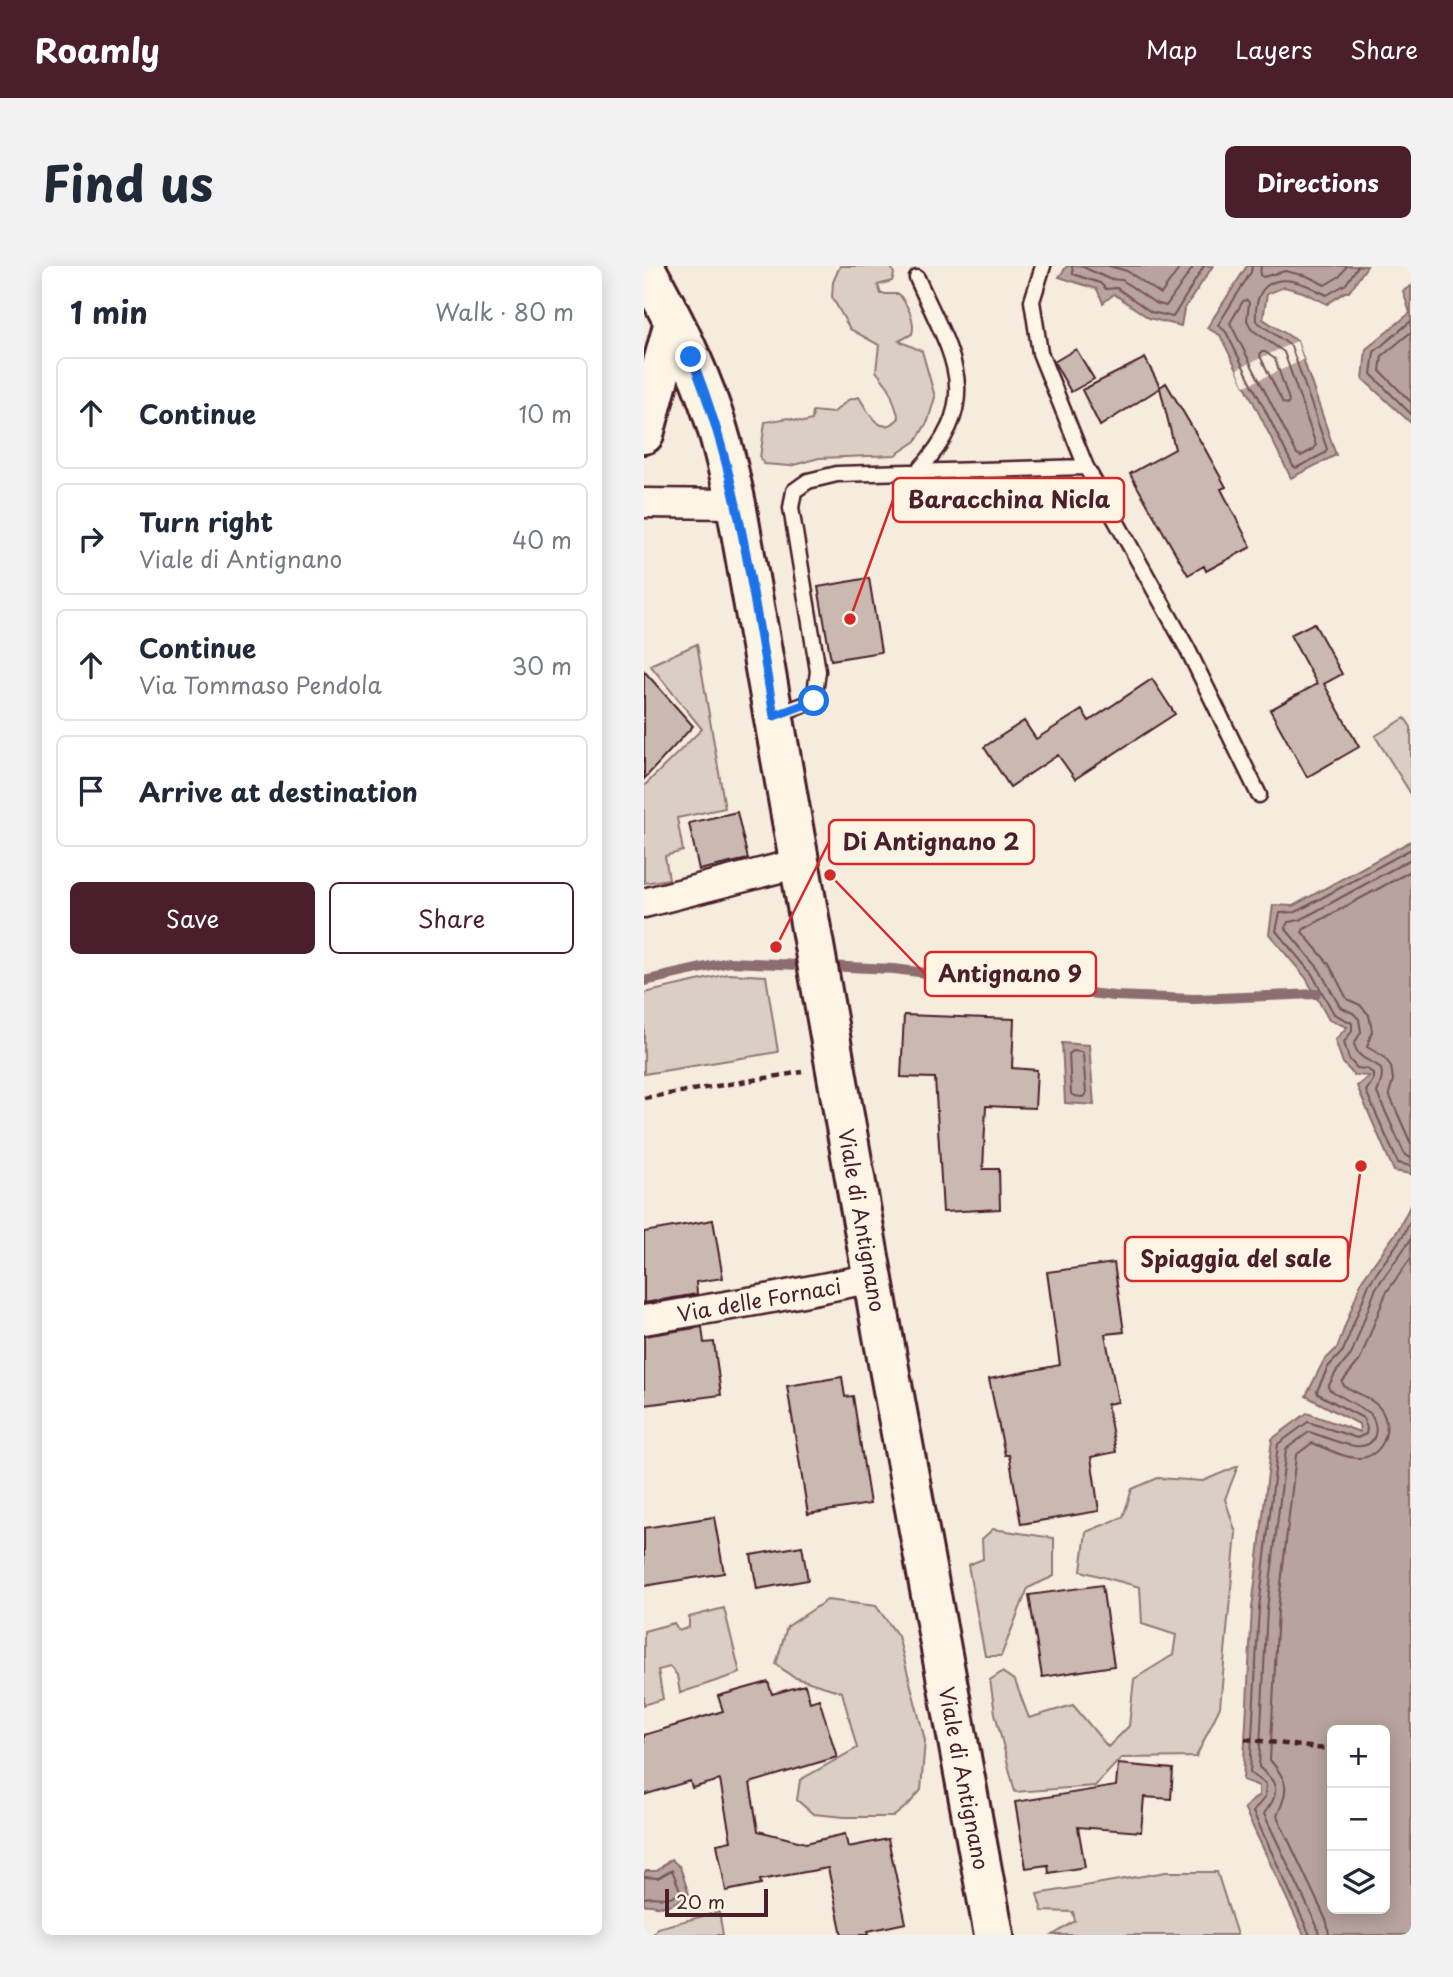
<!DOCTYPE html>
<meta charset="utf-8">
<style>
body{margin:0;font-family:"Playpen Sans",sans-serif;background:#f2f2f3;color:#1f2937}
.controls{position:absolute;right:21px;bottom:21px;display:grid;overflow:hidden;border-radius:10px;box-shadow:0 4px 18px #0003}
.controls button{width:63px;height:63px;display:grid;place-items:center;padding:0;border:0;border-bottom:2px solid #e0e1e3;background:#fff;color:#1f2937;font:35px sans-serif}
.scale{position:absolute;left:21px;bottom:18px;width:103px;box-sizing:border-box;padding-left:7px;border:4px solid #4a1f2b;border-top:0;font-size:19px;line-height:24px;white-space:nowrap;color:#4a1f2b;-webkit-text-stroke:5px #fcf5e5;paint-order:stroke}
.stop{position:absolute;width:21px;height:21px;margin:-16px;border:5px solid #1a73e8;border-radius:50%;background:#fff}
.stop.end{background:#1a73e8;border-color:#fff;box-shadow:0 2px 7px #0008}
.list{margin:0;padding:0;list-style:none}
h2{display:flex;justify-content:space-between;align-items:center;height:91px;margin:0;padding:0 28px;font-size:30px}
h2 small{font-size:23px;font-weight:400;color:#747a83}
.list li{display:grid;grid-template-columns:46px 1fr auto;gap:21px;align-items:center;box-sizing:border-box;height:112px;margin:0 14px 14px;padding:0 14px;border:2px solid #e0e1e3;border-radius:10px}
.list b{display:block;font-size:26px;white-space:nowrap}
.list p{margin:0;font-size:23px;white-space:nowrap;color:#747a83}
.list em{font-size:23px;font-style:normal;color:#747a83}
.actions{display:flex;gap:14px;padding:21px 28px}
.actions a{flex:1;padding:16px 0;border:2px solid #4a1f2b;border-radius:10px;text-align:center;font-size:24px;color:#4a1f2b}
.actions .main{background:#4a1f2b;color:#fff}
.icon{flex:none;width:38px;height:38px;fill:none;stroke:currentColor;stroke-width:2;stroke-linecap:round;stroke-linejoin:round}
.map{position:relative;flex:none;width:767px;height:1669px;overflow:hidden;border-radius:10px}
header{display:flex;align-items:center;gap:42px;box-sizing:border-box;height:98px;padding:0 35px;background:#4a1f2b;color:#fff}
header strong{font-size:33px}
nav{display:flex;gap:38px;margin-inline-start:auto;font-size:24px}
.intro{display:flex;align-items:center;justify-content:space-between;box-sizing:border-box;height:168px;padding:0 42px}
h1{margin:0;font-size:49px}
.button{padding:18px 32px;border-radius:10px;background:#4a1f2b;color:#fff;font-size:24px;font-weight:700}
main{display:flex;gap:42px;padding:0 42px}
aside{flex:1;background:#fff;border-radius:10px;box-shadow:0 4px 18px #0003}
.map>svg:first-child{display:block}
.green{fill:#dbcec4;stroke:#927678;stroke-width:2}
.water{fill:#b8a39e;stroke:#8c6e70;stroke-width:2;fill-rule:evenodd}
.pier{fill:#f5ecde}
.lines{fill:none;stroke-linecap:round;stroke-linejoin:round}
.shore{stroke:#765459;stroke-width:2}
.stream{stroke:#8c6e70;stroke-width:10}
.building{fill:#cab9b1;stroke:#4a1f2b;stroke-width:2}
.lane-casing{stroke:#4a1f2b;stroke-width:19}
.street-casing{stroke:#4a1f2b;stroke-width:33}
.secondary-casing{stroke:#4a1f2b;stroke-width:44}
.path{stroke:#4a1f2b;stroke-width:4.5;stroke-dasharray:7 5;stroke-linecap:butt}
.lane{stroke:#fcf5e5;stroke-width:14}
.street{stroke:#fcf5e5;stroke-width:28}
.secondary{stroke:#fcf5e5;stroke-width:38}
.route{stroke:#1a73e8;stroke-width:9}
.labels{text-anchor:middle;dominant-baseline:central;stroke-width:7;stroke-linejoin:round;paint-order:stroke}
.street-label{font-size:21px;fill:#4a1f2b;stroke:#fcf5e5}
.leader{fill:none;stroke:#d62828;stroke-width:2.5}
.callout-dot{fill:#d62828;stroke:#fcf5e5;stroke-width:2.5}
.callout{fill:#fcf5e5;stroke:#d62828;stroke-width:2.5}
.callout-label{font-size:23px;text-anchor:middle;font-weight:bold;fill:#4a1f2b}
</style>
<header>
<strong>Roamly</strong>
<nav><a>Map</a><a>Layers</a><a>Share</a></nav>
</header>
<div class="intro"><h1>Find us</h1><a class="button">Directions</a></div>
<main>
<aside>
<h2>1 min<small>Walk · 80 m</small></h2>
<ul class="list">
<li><svg class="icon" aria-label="ahead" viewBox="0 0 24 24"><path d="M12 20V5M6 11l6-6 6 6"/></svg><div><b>Continue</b></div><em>10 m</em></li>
<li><svg class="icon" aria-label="right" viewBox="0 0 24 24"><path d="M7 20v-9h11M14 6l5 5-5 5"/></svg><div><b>Turn right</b><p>Viale di Antignano</p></div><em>40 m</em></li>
<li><svg class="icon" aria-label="ahead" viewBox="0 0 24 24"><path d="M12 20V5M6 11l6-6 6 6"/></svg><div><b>Continue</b><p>Via Tommaso Pendola</p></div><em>30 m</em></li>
<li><svg class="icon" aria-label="arrive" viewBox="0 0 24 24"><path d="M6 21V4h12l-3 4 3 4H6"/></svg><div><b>Arrive at destination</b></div></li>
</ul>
<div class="actions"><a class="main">Save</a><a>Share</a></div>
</aside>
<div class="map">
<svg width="767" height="1669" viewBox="0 0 767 1669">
<rect width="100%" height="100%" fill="#f5ecde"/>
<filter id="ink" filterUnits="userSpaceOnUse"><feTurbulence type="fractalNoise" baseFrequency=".0143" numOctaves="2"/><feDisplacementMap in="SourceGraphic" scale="14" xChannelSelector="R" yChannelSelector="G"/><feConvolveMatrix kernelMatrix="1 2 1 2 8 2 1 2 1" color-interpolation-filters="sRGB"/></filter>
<g filter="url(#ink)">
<path class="green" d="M196,0H247L250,8L248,15L234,19L237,28H255C264,40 272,54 268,68L255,75L278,85L291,131L284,155L272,175L251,189L175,192L146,200L120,198L116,192L121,156L144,152L160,156L168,154L169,145L189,147L204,134L215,131C224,146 236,173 255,152L245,122L232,105L235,79L206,63L188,31L189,16Z
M53,378L81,542L33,552L39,585L21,590L25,613L0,617V520L58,463L6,399Z
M761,452L767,461V528L731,470Z
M84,708L122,710L134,786L0,808V727Z
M594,1200L581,1233L592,1267L576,1441L552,1491L477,1492L451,1520L371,1526L351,1447L346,1414L358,1406L371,1415L385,1452L429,1439L464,1481L485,1460L490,1413L529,1389L532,1369L498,1358L496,1321L437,1305L442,1266L479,1251L488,1223L514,1212L559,1215Z
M349,1263L410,1272V1310L384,1322L357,1390H341L324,1299L339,1293L338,1273Z
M183,1334L232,1340L254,1370L281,1474L277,1524L265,1538L249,1551H200L169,1548L153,1534L156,1514L213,1482L198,1426L149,1411L132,1398L143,1361Z
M80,1342L96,1407L36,1427L33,1409L26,1401L14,1404L19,1433L0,1439V1365L30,1357L35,1365L45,1361V1351Z
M522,1606H573L593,1669H409L431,1655L429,1646L398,1645L393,1628Z
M75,1646L79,1669H9L13,1662Z"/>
<path class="water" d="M423,0H569L540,43L537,60L505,52L470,28L459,37L453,23L415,11Z
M603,0H723L705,26H701L683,38L659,26L640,21L623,28L619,53L653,75L692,189L647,212L576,69L563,62Z
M767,20V157L719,113L722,83L766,47L759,25Z
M767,575V908L750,905L713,820L725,810L710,809L699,797L691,774L703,761L685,754L662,712L625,668L629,639L649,640Z
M418,777L445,779L450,839L421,837Z
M767,938V1669H660L600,1542L615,1529V1520L599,1514L608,1342L628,1173L663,1147L716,1166L715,1158L662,1130L679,1096L693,1082L718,1014L754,964ZM688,1464H741V1643H688Z
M27,1593L36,1601L45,1628C35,1635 24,1642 12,1640C8,1639 4,1638 0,1639V1607L2,1605H13Z"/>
<path class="pier" d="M653,75L659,94L601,120L593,103Z"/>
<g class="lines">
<path class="shore" d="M428,0L429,8L456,17L462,23L473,22L507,46L529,51L560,0
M437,0L465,13L478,14L511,37L522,40L550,0
M465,0L483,5L517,28L537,0
M608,0L607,6L574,59L582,66L649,200L652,202L681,187L683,183L647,80L612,55C610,20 629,6 662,19C669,22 676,26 683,29L702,18L714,0
M617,0L616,9L619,11L641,5L663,10L681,19L696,10L703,0
M603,34L605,37L603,54L607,63L640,86L672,179L670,183L657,190L653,188L586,57L599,35Z
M767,55L730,86L727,108L767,148
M767,66L738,90L736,105L767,136
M617,86H621L631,93L645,134L644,138L639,137L616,90Z
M767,583L652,646L636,647L632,665L668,708L690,748L708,757V765L700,776L705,793L713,802L723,803L729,807V814L722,825L754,897L767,900
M767,593L656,654L644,656L641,662L675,703L696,741L709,747L715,753L717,766L710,778C718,807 750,785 733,827L761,889L767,892
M767,605L660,663L658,666L685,698L703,733L716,739L725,749L728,765L723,781L739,790L747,800L749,814L745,828L767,878
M429,785L437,786L439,788L442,827L439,831L430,830L427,828L425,788Z
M0,1611L14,1612L28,1604L36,1624C26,1637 13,1629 0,1632
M666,1669L609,1546L621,1531L622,1518L606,1507L615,1342L634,1178L664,1156L713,1172L722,1168L723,1162L719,1152L674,1128L673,1125L684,1101L699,1085L725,1018L760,968L767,954
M675,1669L673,1660L620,1548C622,1543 627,1540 629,1534C636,1517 625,1511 615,1501L623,1343L642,1183L665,1166C682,1170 724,1194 731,1169C733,1161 730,1153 726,1147L686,1124L684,1121L692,1106L707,1089L732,1022L767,973
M685,1669L683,1656L633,1550C644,1524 646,1517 626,1494L634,1344L652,1189L668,1177C682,1182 699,1192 715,1192C742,1191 751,1156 733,1139C724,1130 710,1126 700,1120L698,1116L716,1094L742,1027L767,992"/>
<path class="stream" d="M0,715L85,696L250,703L470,730L550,733L672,728"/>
</g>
<path class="building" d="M432,83L450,113L427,126L410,96Z
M501,92L516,121L522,117L561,183L582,221L577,223L607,281L562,305L560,300L544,309L486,208L531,183L516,122L456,160L438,124Z
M225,312L237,386L187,394L174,321Z
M670,357L698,408L680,418L715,481L663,511L626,444L673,418L646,369Z
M0,405L49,460L0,513Z
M508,413L531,448L431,513L414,489L366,521L340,481L380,455L392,473L438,444L445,455Z
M93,546L104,593L55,604L45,557Z
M260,749L370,753L368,802L393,804L391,842L342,840L339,903H355L356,943L299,946L291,812L257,811Z
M69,954L79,1012L52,1016L53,1028L0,1037V966Z
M470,997L480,1066L461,1068L474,1136L463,1138L472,1186L447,1191L455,1245L377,1258L365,1189H361L345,1113L416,1099L403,1006Z
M58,1061L60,1077L70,1076L77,1129L0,1139V1070Z
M198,1111L201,1131L209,1130L226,1238L164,1248L143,1120Z
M70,1251L80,1307L0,1320V1262Z
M158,1280L164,1314L113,1323L107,1289Z
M458,1319L470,1400L398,1411L385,1329Z
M124,1416L128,1428L161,1419L166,1436L175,1433L193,1491L106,1517L114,1565L162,1577L201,1568L204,1581L244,1573L262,1657L224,1665L225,1669H198L184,1602L116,1614L117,1618L82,1625L73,1578L87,1575L76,1514L48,1522L46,1515L0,1529V1469L79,1445L74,1430Z
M474,1498L529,1503L527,1533L500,1531L497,1566L434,1561L441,1601L405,1607L404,1599L382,1602L371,1536L472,1520Z"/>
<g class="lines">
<defs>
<path id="lane" d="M399,0L388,35L396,87L442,201
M273,12C308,90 342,132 274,205
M131,449L170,435L174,405L147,242L150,225L164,215L193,208L442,201L544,384L615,529"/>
<path id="street" d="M0,237L92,238
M0,637L155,597
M0,1054L128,1032L229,1012"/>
<path id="secondary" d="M0,0C26,46 50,93 67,143C78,174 85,206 92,238L237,1059L350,1669
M0,168L30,56"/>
</defs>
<use href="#lane" class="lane-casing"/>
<use href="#street" class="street-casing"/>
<use href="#secondary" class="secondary-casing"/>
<path class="path" d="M0,832L158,806
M601,1473L681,1483"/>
<use href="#lane" class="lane"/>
<use href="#street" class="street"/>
<use href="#secondary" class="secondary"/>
</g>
</g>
<g class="lines" filter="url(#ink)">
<path class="route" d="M47,91C94,205 109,329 130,450L170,435"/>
</g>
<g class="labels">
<g class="street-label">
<text transform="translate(219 954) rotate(80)">Viale di Antignano</text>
<text transform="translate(115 1033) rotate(-10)">Via delle Fornaci</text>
<text transform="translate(321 1512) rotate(79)">Viale di Antignano</text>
</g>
</g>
<path class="leader" d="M206 353L249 234M132 681L185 576M186 609L281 708M717 900L704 993"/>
<g class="callout-dot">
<circle cx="206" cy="353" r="7"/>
<circle cx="132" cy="681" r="7"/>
<circle cx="186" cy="609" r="7"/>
<circle cx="717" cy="900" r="7"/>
</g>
<g class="callout">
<rect x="249" y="212" width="231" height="44" rx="7"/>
<rect x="185" y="554" width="205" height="44" rx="7"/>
<rect x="281" y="686" width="171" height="44" rx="7"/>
<rect x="481" y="971" width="223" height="44" rx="7"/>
</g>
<g class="callout-label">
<text x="365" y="242">Baracchina Nicla</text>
<text x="287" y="584">Di Antignano 2</text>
<text x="366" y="716">Antignano 9</text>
<text x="592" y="1001">Spiaggia del sale</text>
</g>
</svg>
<div class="controls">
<button>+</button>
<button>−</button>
<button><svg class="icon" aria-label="layers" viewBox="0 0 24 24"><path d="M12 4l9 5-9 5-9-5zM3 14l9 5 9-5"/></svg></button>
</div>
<div class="scale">20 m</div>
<div class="stop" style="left:170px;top:435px"></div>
<div class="stop end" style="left:47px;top:91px"></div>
</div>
</main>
